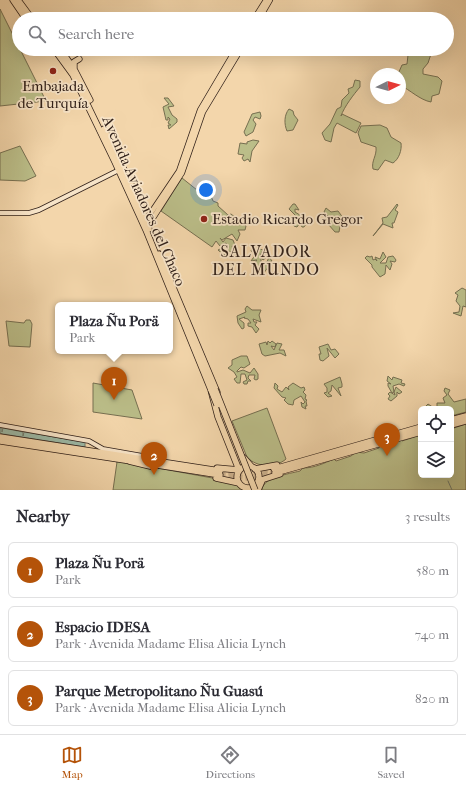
<!DOCTYPE html>
<meta charset="utf-8">
<style>
body{margin:0;font-family:"IM FELL French Canon",serif;background:#f7f7f7;color:#2b2b33}
.controls{position:absolute;right:12px;bottom:12px;display:grid;overflow:hidden;border-radius:6px;box-shadow:0 4px 16px #0002}
.controls button{width:36px;height:36px;display:grid;place-items:center;padding:0;border:0;border-bottom:1px solid #e1e1e2;background:#fff;color:#2b2b33;font:20px sans-serif}
.compass{position:absolute;left:370px;top:68px;width:36px;height:36px;border-radius:50%;background:#fff;box-shadow:0 4px 16px #0002;rotate:85deg}
.you{position:absolute;left:206px;top:190px;width:14px;height:14px;margin:-10px;border:3px solid #fff;border-radius:50%;background:#1a73e8;box-shadow:0 0 0 6px #1a73e833}
.badge{display:grid;place-items:center;width:26px;height:26px;border-radius:50%;background:#b45309;color:#fff;font-size:13px;font-weight:700}
.pin{position:absolute;translate:-50% -33px;filter:drop-shadow(0 1px 2px #0008)}
.pin::after{content:'';position:absolute;top:21px;width:14px;height:12px;background:inherit;clip-path:polygon(0 0,100% 0,50% 100%)}
.popup{position:absolute;left:55px;top:302px;width:118px;height:52px;box-sizing:border-box;display:grid;place-content:center;border-radius:6px;background:#fff;filter:drop-shadow(0 1px 3px #0005);font-size:13px;white-space:nowrap;color:#7c7c81}
.popup b{font-size:15px;color:#2b2b33}
.popup::after{content:'';position:absolute;left:50%;top:100%;margin-left:-8px;border:8px solid transparent;border-top-color:#fff}
.list{margin:0;padding:0;list-style:none}
h2{display:flex;justify-content:space-between;align-items:center;height:52px;margin:0;padding:0 16px;font-size:17px}
h2 small{font-size:13px;font-weight:400;color:#7c7c81}
.list li{display:grid;grid-template-columns:26px 1fr auto;gap:12px;align-items:center;box-sizing:border-box;height:56px;margin:0 8px 8px;padding:0 8px;border:1px solid #e1e1e2;border-radius:6px}
.list b{display:block;font-size:15px;white-space:nowrap}
.list p{margin:0;font-size:13px;white-space:nowrap;color:#7c7c81}
.list em{font-size:13px;font-style:normal;color:#7c7c81}
.icon{flex:none;width:22px;height:22px;fill:none;stroke:currentColor;stroke-width:2;stroke-linecap:round;stroke-linejoin:round}
.map{position:relative;flex:none;width:466px;height:490px;overflow:hidden}
.search{position:absolute;background:#fff;box-shadow:0 4px 16px #0002;left:12px;right:12px;top:12px;height:44px;display:flex;align-items:center;gap:10px;box-sizing:border-box;padding:0 14px;border-radius:22px;color:#7c7c81;font-size:15px}
.sheet{height:244px;background:#fff}
nav{display:flex;justify-content:space-around;align-items:center;box-sizing:border-box;height:56px;border-top:1px solid #e1e1e2;background:#fff;font-size:11px;color:#7c7c81}
nav a{display:grid;justify-items:center;gap:2px}
nav .on{color:#b45309}
.map>svg:first-child{display:block}
.green{fill:#bbbe89;stroke:#766f51}
.water{fill:#9cb9a6;stroke:#717c6e}
.lines{fill:none;stroke-linecap:round;stroke-linejoin:round}
.stream{stroke:#717c6e;stroke-width:1}
.highway-tunnel{stroke:#ccb28e;stroke-width:5.5;stroke-dasharray:5.5 3;stroke-linecap:butt}
.secondary-casing{stroke:#302019;stroke-width:5.5}
.primary-casing{stroke:#302019;stroke-width:6}
.highway-casing{stroke:#302019;stroke-width:7}
.secondary{stroke:#f7e4c8;stroke-width:4}
.primary{stroke:#f3d6ab;stroke-width:4.5}
.highway{stroke:#f3d6ab;stroke-width:5.5}
.highway-bridge-casing{stroke:#302019;stroke-width:7;stroke-linecap:butt}
.highway-bridge{stroke:#f3d6ab;stroke-width:5.5}
.poi-dot{fill:#8f2418;stroke:#f7e4c8;stroke-width:1.5}
.labels{text-anchor:middle;dominant-baseline:central;stroke-width:3.5;stroke-linejoin:round;paint-order:stroke}
.poi-label{font-size:15px;fill:#302019;stroke:#f7e4c8}
.street-label{font-size:15px;fill:#302019;stroke:#f7e4c8}
.neighbourhood-label{font-size:16px;letter-spacing:1px;fill:#302019;stroke:#f7e4c8}
</style>
<div class="map">
<svg width="466" height="490" viewBox="0 0 466 490">
<rect width="100%" height="100%" fill="#f3d6ab"/>
<filter id="stains"><feTurbulence type="fractalNoise" baseFrequency=".005" numOctaves="4"/><feColorMatrix values="0 0 0 0 .2 0 0 0 0 .09 0 0 0 0 .02 0 0 0 .5 -.17"/></filter>
<radialGradient id="worn" r=".72"><stop offset=".6" stop-color="#630" stop-opacity="0"/><stop offset="1" stop-color="#630" stop-opacity=".3"/></radialGradient>
<path class="green" d="M0,9L46,101L0,106Z
M413,49H423V54L427,52L431,54L428,63L423,69V74L438,77L442,81L439,94L432,96L431,102C420,100 410,90 400,85V74H398L402,65L407,64L408,55Z
M355,80L360,81V87C354,94 344,107 341,116L342,114L361,123L356,133L337,123L334,128L331,142L325,140L322,133L330,124L337,109L341,107L342,100L349,93L348,89L353,87Z
M164,98H168L174,106L168,107L172,115L177,119V122L169,129L168,125H171L168,123L170,119L168,117V120H166L163,107L169,104Z
M289,109L293,111L294,115L298,120L293,130L287,131C284,124 284,115 289,109Z
M260,112L261,116L260,119L255,117L253,120L256,124L253,132L246,136L244,132L252,114Z
M380,125L387,128L391,137L401,143C402,150 399,159 393,163L385,160L378,170L373,169C371,161 377,156 376,147L361,142L358,133L361,126Z
M253,140L259,141L252,151L250,162L248,159L244,161L242,158L244,155L238,154L240,143L247,144V142Z
M20,146L36,176L25,181L0,180V153Z
M182,178L207,198V195L211,196L213,201L218,203V206L228,215L231,214L246,226L245,230H238L240,234L237,241L232,234L222,240L220,238L223,242L226,238L233,240L235,245L232,246L234,250L233,252L228,251L224,255L218,250L220,249L225,252L229,247L226,243L220,246L216,241L212,247L161,211Z
M293,204H295L299,210L295,209V212L303,217L304,222L306,219L309,220L304,227H302L300,223L297,227L294,226L293,221L298,218L289,209Z
M397,204L398,205L395,210L398,212L394,223H392L393,228L383,224L373,236L383,223L382,218L387,217Z
M326,208L331,212L338,211L344,219V225L340,226L339,232H335L328,224L327,219L330,218L324,212Z
M252,248L257,252L260,249L263,250L260,256L261,257L263,255L267,257L263,260L261,257V263L267,262L269,257L272,261L267,262L269,266L263,274L261,273V267L257,270L252,266L257,260L251,261L256,254L251,251Z
M383,252L386,257L380,263H386L388,257L393,256L396,260L395,262L390,261L392,264L390,270L386,265L385,274L380,277L372,267V265L365,258L367,256L370,257L372,256L373,260L375,259L377,261L375,257L380,259Z
M462,288L466,290V307L463,306L461,316L453,313L459,312L460,306L456,301L458,295L455,293Z
M247,306L252,310H261L259,315L261,322L253,319L254,322H257L255,325L259,329L256,333L252,327L248,326V323H251L248,319L244,318L245,317L239,319L244,323V328L242,329L238,323L237,316L246,312L245,309Z
M26,320H30L32,324L30,347L9,346L6,321L24,323Z
M268,341L270,343L272,341L276,344L275,347L271,346L274,350L277,343L282,344L279,350H284L286,356L280,353L265,356L262,354L259,344L266,342L267,345Z
M328,344L331,350L335,349L339,354L335,358L327,348L329,356L323,361L320,360L319,354H321L319,347Z
M241,356H247L250,364L244,368L241,367L237,371V372L243,370L250,373L254,368L258,374V379L256,380L254,379L255,375H249L248,378L251,381H248L247,384H244L243,382L247,380L245,374H241L240,383H237L234,379L237,377L234,372L228,368L232,365V360Z
M388,376L392,380L393,377L402,380L401,383L405,384L404,386L399,384L393,386L394,392L396,387L402,392L399,394L397,392V396L391,401L388,399L390,396L388,394L390,392L395,395L394,392L392,393L388,386V383L391,384L387,381Z
M340,377L342,384V387L338,388L341,396L332,385L331,391L328,393L332,396L328,397L324,393L327,392V388L324,384Z
M93,383L132,390L142,419L93,412Z
M275,383L278,386L277,389L282,392L286,387L289,390L288,387L293,383L301,388L304,387L305,390L303,392L306,395L305,399L307,400L306,401L307,406H305L306,409L302,407L301,402L303,404L305,402L301,396L294,400L293,405L288,404L284,400L286,398L282,397L274,388Z
M445,388L450,390L448,394L454,402L466,399V412L451,416V409L424,408L428,404L434,408L437,407V403H445L443,398L447,395L444,391Z
M267,408L286,459C276,468 257,468 247,457L232,421Z
M466,424V490H262V488C266,477 288,474 300,471L303,468C315,468 324,463 334,459L336,461L351,456L356,452L364,453L379,448V445L385,443L389,444L400,439L402,441L421,435V475H451V429Z
M113,460L229,481L237,484L246,490H113L117,462Z"/>
<path class="water" d="M0,428H2V432L3,428L23,432V436L24,432L85,442V447L3,434L0,433Z"/>
<g class="lines">
<path class="stream" d="M448,481L452,490"/>
<path class="highway-tunnel" d="M220,471L244,474L274,469
M220,475L245,478L275,473"/>
<defs>
<path id="secondary" d="M0,213H29L39,210L121,169
M0,425L89,441L103,449L154,458"/>
<path id="primary" d="M254,19L266,0
M259,19L270,0
M144,223L179,171L200,110L236,49
M148,226L182,173L203,112L241,49"/>
<path id="highway" d="M13,0L26,19
M18,0L32,19
M54,49L73,75L115,162L146,230L211,390L218,417L239,470
M60,49L74,69L90,100
M74,68V62L79,59
M104,129L131,184L149,229
M159,254L217,392
M451,420L466,416
M451,425L466,421
M0,437L220,471
M0,441L131,461
M244,458L251,466
M129,461L154,467
M151,464L220,475
M237 477a11 11 0 1 1 22 0a11 11 0 1 1-22 0Z
M217,468L239,470
M255,469L277,465
M274,469L421,427
M275,473L421,432
M216,478L239,483
M258,481L280,474
M258,490L262,481"/>
</defs>
<use href="#secondary" class="secondary-casing"/>
<use href="#primary" class="primary-casing"/>
<use href="#highway" class="highway-casing"/>
<use href="#secondary" class="secondary"/>
<use href="#primary" class="primary"/>
<use href="#highway" class="highway"/>
<defs>
<path id="highway-bridge" d="M215,389L255,490
M211,390L217,405"/>
</defs>
<use href="#highway-bridge" class="highway-bridge-casing"/>
<use href="#highway-bridge" class="highway-bridge"/>
</g>
<g class="poi-dot">
<circle cx="53" cy="71" r="4"/>
<circle cx="204" cy="219" r="4"/>
</g>
<g class="labels">
<g class="poi-label">
<text x="53" y="86">Embajada<tspan x="53" dy="17">de Turquía</tspan></text>
<text x="212" y="219" text-anchor="start">Estadio Ricardo Gregor</text>
</g>
<g class="street-label">
<text transform="translate(144 201) rotate(66)">Avenida Aviadores del Chaco</text>
</g>
<g class="neighbourhood-label">
<text x="266" y="251">SALVADOR<tspan x="266" dy="18">DEL MUNDO</tspan></text>
</g>
</g>
<rect width="100%" height="100%" filter="url(#stains)"/>
<rect width="100%" height="100%" fill="url(#worn)"/>
</svg>
<div class="controls">
<button><svg class="icon" aria-label="locate" viewBox="0 0 24 24"><circle cx="12" cy="12" r="6"/><path d="M12 2v4M12 18v4M2 12h4M18 12h4"/></svg></button>
<button><svg class="icon" aria-label="layers" viewBox="0 0 24 24"><path d="M12 4l9 5-9 5-9-5zM3 14l9 5 9-5"/></svg></button>
</div>
<svg class="compass" viewBox="-18 -18 36 36"><path d="M0-13l5 13h-10z" fill="#e53935"/><path d="M0 13l5-13h-10z" fill="#7c7c81"/></svg>
<div class="you"></div>
<div class="pin badge" style="left:114px;top:400px">1</div>
<div class="popup"><b>Plaza Ñu Porä</b>Park</div>
<div class="pin badge" style="left:154px;top:475px">2</div>
<div class="pin badge" style="left:387px;top:456px">3</div>
<div class="search"><svg class="icon" aria-label="search" viewBox="0 0 24 24"><circle cx="10" cy="10" r="6"/><path d="M15 15l6 6"/></svg>Search here</div>
</div>
<section class="sheet">
<h2>Nearby<small>3 results</small></h2>
<ul class="list">
<li><span class="badge">1</span><div><b>Plaza Ñu Porä</b><p>Park</p></div><em>580 m</em></li>
<li><span class="badge">2</span><div><b>Espacio IDESA</b><p>Park · Avenida Madame Elisa Alicia Lynch</p></div><em>740 m</em></li>
<li><span class="badge">3</span><div><b>Parque Metropolitano Ñu Guasú</b><p>Park · Avenida Madame Elisa Alicia Lynch</p></div><em>820 m</em></li>
</ul>
</section>
<nav>
<a class="on"><svg class="icon" aria-label="map" viewBox="0 0 24 24"><path d="M3 6l6-2 6 2 6-2v14l-6 2-6-2-6 2zM9 4v14M15 6v14"/></svg>Map</a>
<a><svg class="icon" aria-label="directions" viewBox="0 0 24 24"><path d="M12 3l9 9-9 9-9-9zM9 14v-3h6M13 9l2 2-2 2"/></svg>Directions</a>
<a><svg class="icon" aria-label="saved" viewBox="0 0 24 24"><path d="M7 4h10v16l-5-4-5 4z"/></svg>Saved</a>
</nav>
